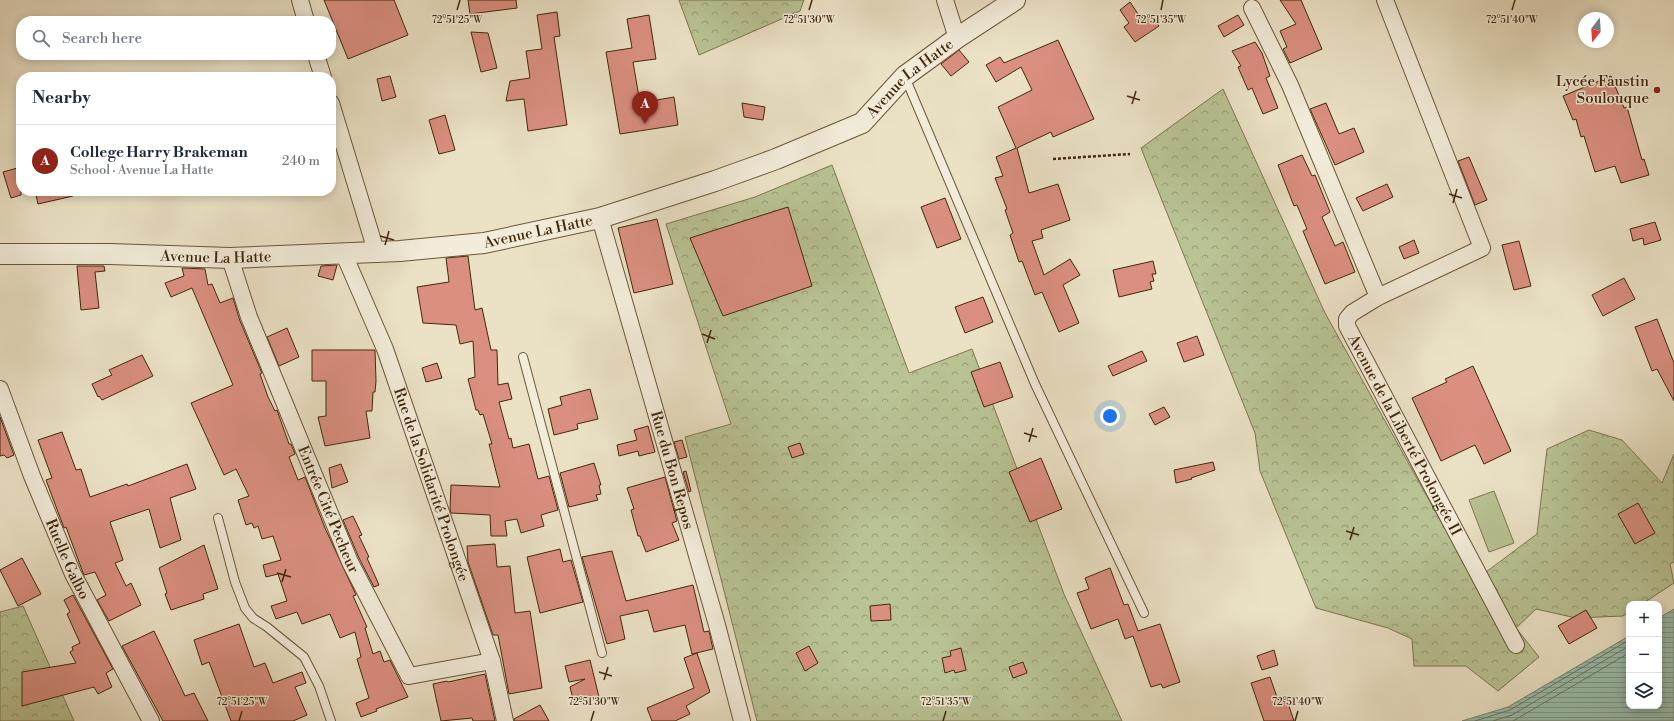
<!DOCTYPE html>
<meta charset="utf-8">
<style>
body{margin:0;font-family:"Libre Bodoni",serif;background:#f6f6f7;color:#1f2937}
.controls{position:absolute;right:12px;bottom:12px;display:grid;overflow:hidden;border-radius:8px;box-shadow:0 2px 10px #0003}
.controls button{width:36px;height:36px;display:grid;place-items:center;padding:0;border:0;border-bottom:1px solid #e0e1e3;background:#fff;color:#1f2937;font:20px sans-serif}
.compass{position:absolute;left:1578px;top:12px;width:36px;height:36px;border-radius:50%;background:#fff;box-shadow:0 2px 10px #0003;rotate:197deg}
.you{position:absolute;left:1110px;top:416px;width:14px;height:14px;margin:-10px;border:3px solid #fff;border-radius:50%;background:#1a73e8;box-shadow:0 0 0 6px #1a73e833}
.badge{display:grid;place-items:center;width:26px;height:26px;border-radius:50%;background:#8f2418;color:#fff;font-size:13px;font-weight:700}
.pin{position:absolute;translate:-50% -33px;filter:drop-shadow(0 1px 2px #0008)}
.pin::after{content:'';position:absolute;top:21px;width:14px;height:12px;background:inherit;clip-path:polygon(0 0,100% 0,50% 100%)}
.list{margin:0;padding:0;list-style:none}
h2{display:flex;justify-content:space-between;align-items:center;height:52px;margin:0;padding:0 16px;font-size:17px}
h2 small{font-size:13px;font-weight:400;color:#747a83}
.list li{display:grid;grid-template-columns:26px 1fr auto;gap:12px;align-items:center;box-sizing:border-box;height:72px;padding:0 16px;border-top:1px solid #e0e1e3}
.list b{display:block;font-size:15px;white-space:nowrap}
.list p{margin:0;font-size:13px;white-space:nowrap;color:#747a83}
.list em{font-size:13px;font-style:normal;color:#747a83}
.icon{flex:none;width:22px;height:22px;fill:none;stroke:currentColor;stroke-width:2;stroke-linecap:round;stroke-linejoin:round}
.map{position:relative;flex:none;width:1674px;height:721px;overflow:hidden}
.search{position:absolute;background:#fff;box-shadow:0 2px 10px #0003;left:16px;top:16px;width:320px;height:44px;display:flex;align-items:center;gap:10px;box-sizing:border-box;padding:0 14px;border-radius:16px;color:#747a83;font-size:15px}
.panel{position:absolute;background:#fff;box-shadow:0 2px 10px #0003;left:16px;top:72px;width:320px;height:124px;border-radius:16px}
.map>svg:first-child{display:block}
.forest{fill:url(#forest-crowns);stroke:#7e764e}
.garden{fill:#b9c394;stroke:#7e764e}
.water{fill:url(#water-rules);stroke:#76836d}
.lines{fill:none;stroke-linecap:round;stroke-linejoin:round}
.shore{stroke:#6e745c;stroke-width:1}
.building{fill:#db8f81;stroke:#422809}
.service-casing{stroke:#6c5638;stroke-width:10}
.minor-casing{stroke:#6c5638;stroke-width:18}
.tertiary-casing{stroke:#6c5638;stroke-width:22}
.path{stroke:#422809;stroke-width:2.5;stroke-dasharray:3 2;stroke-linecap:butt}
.service{stroke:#f2ecda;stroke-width:8}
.minor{stroke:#f2ecda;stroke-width:16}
.tertiary{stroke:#f2ecda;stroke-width:20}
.ticks{fill:none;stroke:#422809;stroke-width:1.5}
.poi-dot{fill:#8f2418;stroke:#f2ecda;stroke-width:1.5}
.labels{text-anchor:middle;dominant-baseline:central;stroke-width:3;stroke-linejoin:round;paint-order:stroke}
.street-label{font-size:15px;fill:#422809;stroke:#f2ecda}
.poi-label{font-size:15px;fill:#422809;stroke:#f2ecda;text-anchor:end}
.ticks-label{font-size:10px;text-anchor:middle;fill:#422809;stroke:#f2ecda;stroke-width:3;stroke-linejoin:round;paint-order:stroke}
</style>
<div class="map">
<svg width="1674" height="721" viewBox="0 0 1674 721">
<defs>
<pattern id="forest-crowns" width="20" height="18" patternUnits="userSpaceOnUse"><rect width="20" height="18" fill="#b9c394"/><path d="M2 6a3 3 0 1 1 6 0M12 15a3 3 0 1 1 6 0" fill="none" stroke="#989e77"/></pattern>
<pattern id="water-rules" width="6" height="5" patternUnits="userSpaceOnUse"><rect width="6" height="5" fill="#99bfaf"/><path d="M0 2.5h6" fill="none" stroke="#7e9b8d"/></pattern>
</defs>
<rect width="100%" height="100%" fill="#ebe2c6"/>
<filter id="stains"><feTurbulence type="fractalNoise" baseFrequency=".005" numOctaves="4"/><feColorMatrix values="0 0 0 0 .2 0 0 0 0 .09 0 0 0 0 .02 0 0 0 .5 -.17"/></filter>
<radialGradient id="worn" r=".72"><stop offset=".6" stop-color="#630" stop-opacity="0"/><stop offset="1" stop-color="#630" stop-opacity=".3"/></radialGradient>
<path class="forest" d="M679,0H804L800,11L699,55Z
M1223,89L1325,313L1474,581L1537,534L1547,449L1589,430L1622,440L1662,483L1674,454V562L1670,564L1674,583L1642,604H1629V612L1623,616L1576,618L1536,609L1516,628L1539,657L1498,691L1466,666H1414L1412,639L1388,628L1316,608L1260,471L1255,433L1141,148Z
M832,165L909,373L972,349L1064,594L1122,721H757L685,437L731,424L666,224L755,197Z
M23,606L74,721H0V612Z"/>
<path class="garden" d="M1494,491L1514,543L1489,552L1469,500Z"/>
<path class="water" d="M1674,609V721H1462L1508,707L1629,636V706H1659V618Z"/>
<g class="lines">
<path class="shore" d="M1475,721L1510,710L1629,640
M1493,721L1512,715L1629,646
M1513,721L1629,653"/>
</g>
<path class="building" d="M324,0H394L408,35L348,59Z
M468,0H516L517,8L470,14Z
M1280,0H1301L1322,49L1290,63L1283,49L1287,47L1280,31L1296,24Z
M1130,2L1142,20L1150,14L1159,26L1135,42L1124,27L1129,23L1120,10Z
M557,12L560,36L554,37L567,125L528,131L524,99L506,101L510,81L530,78L526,51L542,49L537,15Z
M649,15L656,59L633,62L640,103L674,97L678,125L620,134L606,52L632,48L627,19Z
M1238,15L1244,25L1224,37L1218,26Z
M471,32L488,33L497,68L481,72Z
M1058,40L1094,119L1053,137L1051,132L1017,148L1029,193L1058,184L1070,220L1041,230L1043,238L1032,241L1044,275L1070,259L1080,275L1063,285L1079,323L1059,332L1042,292L1035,295L1022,261L1019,262L1010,235L1013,233L1005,210L1007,209L995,178L1003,176L996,157L1016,148L998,107L1032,90L1021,67L996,82L986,65L1000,57L1004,63Z
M1255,42L1262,53L1270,76L1266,78L1278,108L1263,114L1252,88L1248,90L1238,67L1241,66L1232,51Z
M959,50L969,62L951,76L941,64Z
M390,76L396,97L382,101L377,79Z
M1611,76L1624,108L1627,107L1642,160L1644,159L1649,175L1621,183L1615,166L1595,172L1584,136L1581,137L1576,119L1573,120L1563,96Z
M742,103L765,107L763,120L744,117Z
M1326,103L1339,134L1354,128L1364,152L1335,165L1310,109Z
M445,115L455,150L439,154L429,120Z
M1302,155L1312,176L1315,175L1330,212L1322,217L1335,246L1343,242L1355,272L1325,284L1303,231L1307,229L1297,205L1294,206L1278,165Z
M1469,157L1487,200L1475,205L1458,161Z
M21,167V195L11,198L3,172Z
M1387,184L1393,197L1363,211L1356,198Z
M35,191H72L73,196L38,204Z
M945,198L961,239L937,248L921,207Z
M788,207L812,286L723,316L690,238Z
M657,219L673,284L634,293L618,228Z
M1655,222L1661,240L1644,245L1643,238L1633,241L1630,229Z
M1414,240L1419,253L1404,259L1399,247Z
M1519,241L1531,286L1514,290L1502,245Z
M468,256L475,310L482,308L491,350H497L498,385L508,383L512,399L499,402L509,439L511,438L513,448L529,444L538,479L549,476L558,510L541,515L544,526L521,533L517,519L505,521L507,536H491L490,515L451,513L450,509L451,485L500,487L489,444H492L483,414L480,415L478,410H476L468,379L475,377L473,341L460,344L456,325L423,323L417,287L449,282L446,258Z
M1153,261L1156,274H1152L1154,281L1150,282L1152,289L1119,297L1113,270Z
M337,265L333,280L318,276L321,266Z
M77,266H104L105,271L95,272L99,308L81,310Z
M182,268L205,269L208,285L212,284L220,303L233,298L240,321L262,373L260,374L268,397L275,411L277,410L289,444H291L295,454L289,457L298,480L305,477L325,528L356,595L353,596L367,627L365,628L373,654L380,651L384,662L390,660L408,697L376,709L377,711L361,717L356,703L369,698L357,659L361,657L355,632L340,638L330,614L302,624L297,612L276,619L271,606L287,601L278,574L266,577L263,565L281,560L273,536L262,539L258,526L254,528L252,523L246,525L238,500L249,496L236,469L224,475L191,403L233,385L192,288L171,297L165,283L184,276Z
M1624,278L1635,299L1603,316L1592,295Z
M983,297L993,322L965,333L955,307Z
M1657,319L1674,363V401L1657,369L1652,371L1635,327Z
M287,328L299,357L279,366L267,337Z
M1197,336L1204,355L1184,362L1177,343Z
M312,350H375L376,381L375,392H373L372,411H366L370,438L325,446L318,417L326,416V381H312Z
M1142,351L1147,361L1113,376L1108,366Z
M142,355L153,376L102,400L99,396L98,397L92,384L112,375L109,370Z
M1000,362L1013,397L984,407L971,372Z
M437,363L442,378L426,382L422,368Z
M1473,366L1511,451L1484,464L1475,445L1441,461L1412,398L1447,382L1445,379Z
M590,389L598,419L577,424L578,429L554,435L548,409L562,405L560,397Z
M1164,407L1170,417L1155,425L1149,414Z
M0,417L14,455L7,458L4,455L0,456Z
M648,426L655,452L639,456L638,451L619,456L617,445L637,440L634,430Z
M62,432L76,470L81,469L90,497L127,484L128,486L187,464L196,489L170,498L181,540L160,548L149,509L110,522L123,560L115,563L126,586L131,583L141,605L109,621L97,600L106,595L95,572L84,575L82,570L66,527L64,528L46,480L52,478L38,440Z
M682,440L687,457L679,459L674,442Z
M800,443L804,454L792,458L788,447Z
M1041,458L1062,509L1030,522L1009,472Z
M1213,462L1215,470L1191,478L1192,479L1176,483L1174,470Z
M594,463L601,485H599L601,494L596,495L598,500L569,507L560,473Z
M341,464L348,482L332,488L329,468Z
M686,471L691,491L689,492L683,472Z
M665,477L677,521L672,523L679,540L646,552L640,536H638L631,510L634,509L627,488Z
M1638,503L1655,533L1635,544L1618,514Z
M353,516L362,535L359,536L369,557L367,558L379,585L374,587L359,558L343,520Z
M495,544L497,567L510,566L515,613L530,611L542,688L509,694L498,635H493L468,562L467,546Z
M204,545L218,589L203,594L204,599L171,610L165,594L167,593L159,568Z
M560,549L563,562L571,560L583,602L540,613L527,557Z
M612,551L626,601L693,585L704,632L709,631L713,649L692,654L685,625L654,632L648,610L620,616L625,639L607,644L582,557Z
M22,558L41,594L18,606L0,570Z
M1110,568L1124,605L1128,604L1138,631L1160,624L1180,682L1163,688L1161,684L1151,687L1133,636L1125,639L1118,619L1091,629L1077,593L1089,589L1085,578Z
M73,595L113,669L106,673L112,687L98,694L94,687L22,706V672L76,663L70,652L73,650L72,647L80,643L67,614L70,612L64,600Z
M890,604L891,620L871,621L870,606Z
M1586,610L1597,628L1569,644L1558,626Z
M239,624L254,667L265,663L273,683L302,672L306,683L295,687L307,715L293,721H231L209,662L202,665L194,640Z
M154,631L185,696L194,693L208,721H163L122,646Z
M809,646L818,663L805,671L796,653Z
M961,648L966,670L955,673L954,670L945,673L942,658L951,656L950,651Z
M1274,650L1278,665L1262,670L1257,656Z
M697,653L710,692L686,706L690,714L675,721H652L647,708L694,688L684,658Z
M590,660L599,697L574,703L570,687L585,679L569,682L565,666Z
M1023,662L1027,673L1013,678L1009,667Z
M485,674L495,721H473L472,718L441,721L433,684L447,681L448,682Z
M1270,677L1279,703L1287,700L1294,721H1264L1251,683Z
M540,705L549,721H514V719Z"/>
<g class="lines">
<defs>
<path id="service" d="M905,77L1035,384L1144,613
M523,357L602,653
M218,518L235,582L245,608L253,618L267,627L304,657L319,686L331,721"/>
<g id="minor">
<path d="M300,0L306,21"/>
<path d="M945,0L957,38"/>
<path id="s1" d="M1385,0L1482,248L1378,297L1352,313L1347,319V326L1516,645"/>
<path d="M1252,8L1290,85L1378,297"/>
<path d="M316,55L323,77"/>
<path d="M331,103L376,251"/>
<path id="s2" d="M600,218L717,625L742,721"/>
<path id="s3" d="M343,252L385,349L492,661L505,721"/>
<path id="s4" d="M230,258L249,317L350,562L409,676L492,661"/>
<path id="s5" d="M0,389L32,476L73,574L151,721"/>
</g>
<g id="tertiary">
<path id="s6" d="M0,254H110L230,258L400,251L484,243L600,218L715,181L776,159L862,123L905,76L957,38L1015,0"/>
</g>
</defs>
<use href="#service" class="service-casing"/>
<use href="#minor" class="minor-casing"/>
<use href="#tertiary" class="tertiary-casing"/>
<path class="path" d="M1053,159L1130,154"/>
<use href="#service" class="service"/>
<use href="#minor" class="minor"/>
<use href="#tertiary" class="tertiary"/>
</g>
<path class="ticks" d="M457,10L460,0M809,10L812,0M1161,10L1163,0M1512,10L1515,0M1127,96L1140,100M1132,104L1136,91M1449,194L1462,198M1453,203L1457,189M380,236L394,240M385,245L389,231M702,334L715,339M707,343L711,330M1024,433L1037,437M1029,442L1033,428M1346,531L1359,535M1350,540L1354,527M277,573L291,577M282,582L286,569M599,672L612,676M604,680L608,667M239,721L242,711M591,721L594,711M943,721L946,711M1295,721L1298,711"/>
<circle class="poi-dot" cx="1657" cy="90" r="4"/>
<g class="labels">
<g class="street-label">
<text stroke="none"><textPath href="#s6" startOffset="948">Avenue La Hatte</textPath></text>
<text stroke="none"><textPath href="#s6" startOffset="540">Avenue La Hatte</textPath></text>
<text stroke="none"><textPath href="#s6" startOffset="216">Avenue La Hatte</textPath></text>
<text stroke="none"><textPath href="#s1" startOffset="550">Avenue de la Liberté Prolongée II</textPath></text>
<text stroke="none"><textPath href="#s2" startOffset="262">Rue du Bon Repos</textPath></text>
<text stroke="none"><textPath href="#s3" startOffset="249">Rue de la Solidarité Prolongée</textPath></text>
<text stroke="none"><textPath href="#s4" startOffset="270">Entrée Cité Pecheur</textPath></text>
<text stroke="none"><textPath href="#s5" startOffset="183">Ruelle Galbo</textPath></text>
</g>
<g class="poi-label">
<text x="1649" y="81">Lycée Faustin<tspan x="1649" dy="17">Soulouque</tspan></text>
</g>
</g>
<g class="ticks-label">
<text x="457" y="23">72°51'25"W</text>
<text x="809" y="23">72°51'30"W</text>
<text x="1161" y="23">72°51'35"W</text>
<text x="1512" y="23">72°51'40"W</text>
<text x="242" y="705">72°51'25"W</text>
<text x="594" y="705">72°51'30"W</text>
<text x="946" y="705">72°51'35"W</text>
<text x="1298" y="705">72°51'40"W</text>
</g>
<rect width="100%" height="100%" filter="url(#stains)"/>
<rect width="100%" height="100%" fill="url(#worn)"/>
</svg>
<div class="controls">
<button>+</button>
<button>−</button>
<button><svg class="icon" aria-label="layers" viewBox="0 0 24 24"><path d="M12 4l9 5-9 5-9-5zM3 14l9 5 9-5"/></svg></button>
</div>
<svg class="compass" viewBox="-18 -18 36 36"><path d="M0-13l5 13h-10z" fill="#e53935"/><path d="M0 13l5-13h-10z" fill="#747a83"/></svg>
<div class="you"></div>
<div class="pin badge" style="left:645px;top:124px">A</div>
<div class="search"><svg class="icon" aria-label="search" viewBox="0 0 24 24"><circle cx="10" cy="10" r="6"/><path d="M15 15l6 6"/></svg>Search here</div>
<section class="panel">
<h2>Nearby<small></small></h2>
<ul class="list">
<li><span class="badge">A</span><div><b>College Harry Brakeman</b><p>School · Avenue La Hatte</p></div><em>240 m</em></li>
</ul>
</section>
</div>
